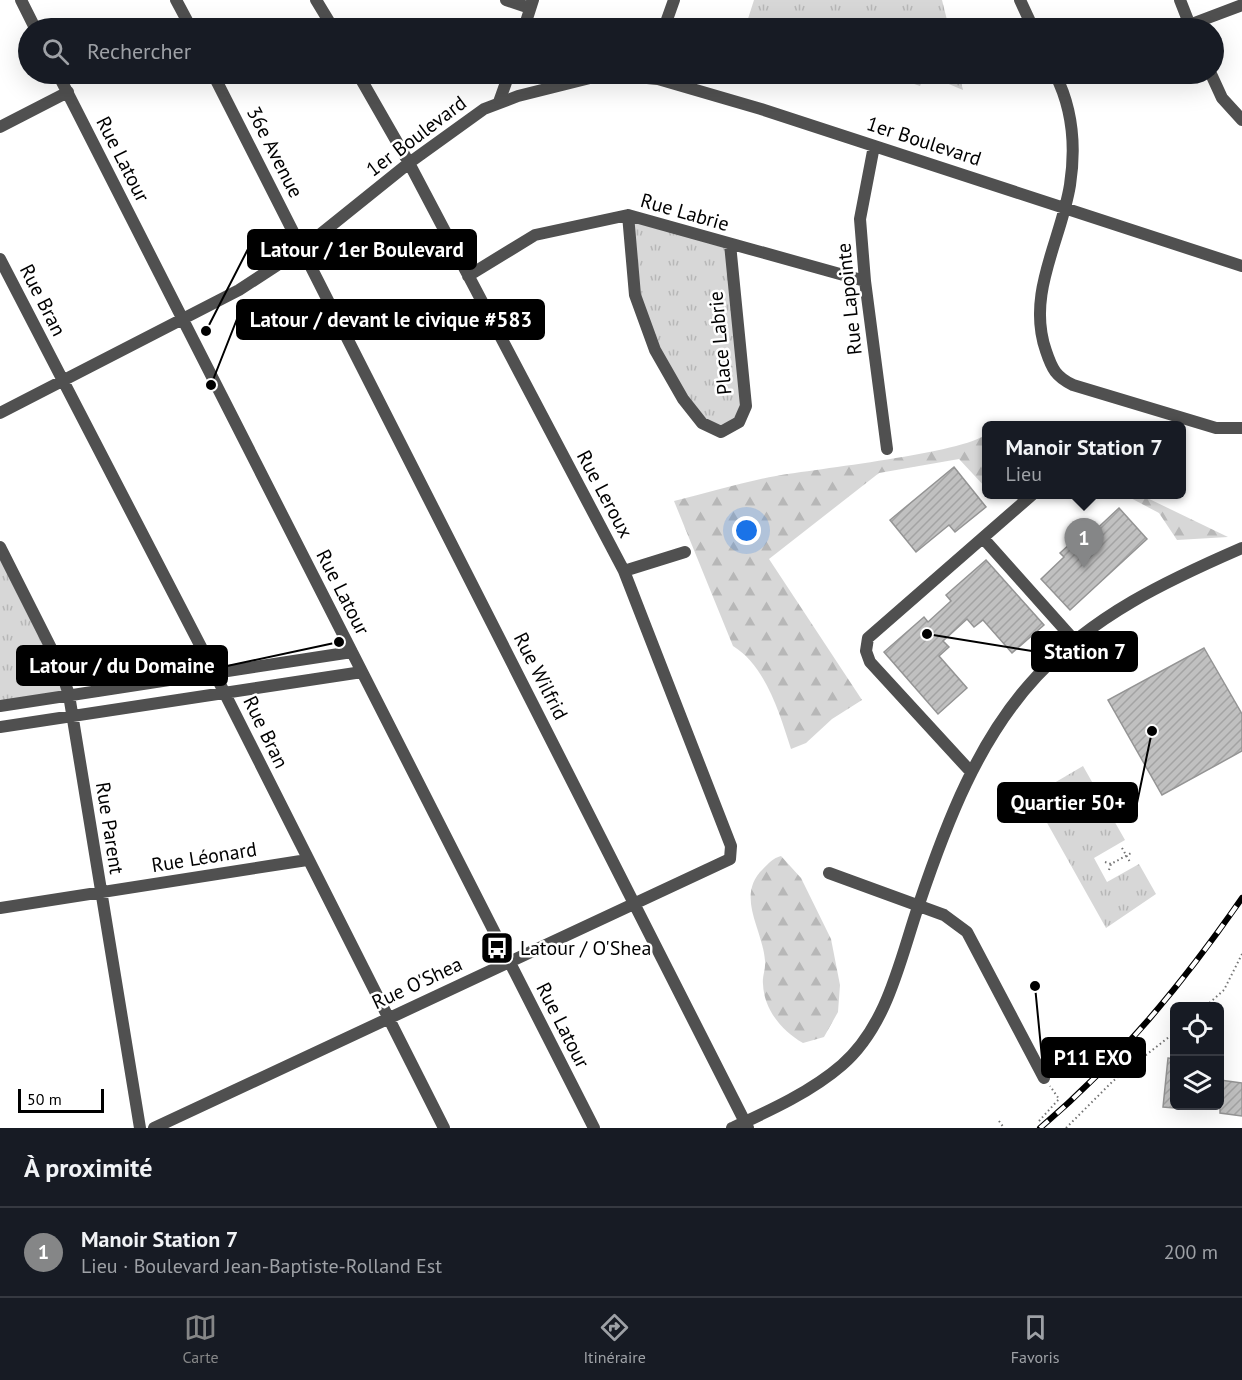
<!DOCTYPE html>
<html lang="fr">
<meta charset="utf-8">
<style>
body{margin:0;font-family:"PT Sans",sans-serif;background:#20242c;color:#f1f3f6}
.controls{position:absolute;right:18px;bottom:18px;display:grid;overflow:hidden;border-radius:9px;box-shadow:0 6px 24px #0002}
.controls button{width:54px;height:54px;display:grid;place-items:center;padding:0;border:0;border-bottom:2px solid #363941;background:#171b24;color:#f1f3f6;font:30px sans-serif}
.scale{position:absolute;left:18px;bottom:15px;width:86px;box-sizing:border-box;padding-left:6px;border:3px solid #000;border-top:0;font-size:16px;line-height:21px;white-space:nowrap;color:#000;-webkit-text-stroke:4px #fff;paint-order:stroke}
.you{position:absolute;left:747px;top:531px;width:21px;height:21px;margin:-15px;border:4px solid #fff;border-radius:50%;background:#1a73e8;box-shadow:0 0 0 9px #1a73e833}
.badge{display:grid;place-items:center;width:39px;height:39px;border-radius:50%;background:#858687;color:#fff;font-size:20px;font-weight:700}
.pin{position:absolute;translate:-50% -50px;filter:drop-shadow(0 2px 3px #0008)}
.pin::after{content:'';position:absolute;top:32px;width:21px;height:18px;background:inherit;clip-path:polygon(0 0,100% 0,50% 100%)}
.popup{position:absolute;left:982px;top:421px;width:204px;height:78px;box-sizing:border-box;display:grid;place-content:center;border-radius:9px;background:#171b24;filter:drop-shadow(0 2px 4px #0005);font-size:20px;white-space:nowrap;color:#9ea1a6}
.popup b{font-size:22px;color:#f1f3f6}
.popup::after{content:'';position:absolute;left:50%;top:100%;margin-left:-12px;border:12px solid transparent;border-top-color:#171b24}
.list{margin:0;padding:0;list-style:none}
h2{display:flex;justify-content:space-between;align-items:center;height:78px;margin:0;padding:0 24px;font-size:26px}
h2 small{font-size:20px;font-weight:400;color:#9ea1a6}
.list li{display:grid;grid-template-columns:39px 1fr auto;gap:18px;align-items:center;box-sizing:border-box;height:90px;padding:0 24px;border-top:2px solid #363941}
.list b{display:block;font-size:22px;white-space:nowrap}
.list p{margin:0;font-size:20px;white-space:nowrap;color:#9ea1a6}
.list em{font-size:20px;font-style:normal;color:#9ea1a6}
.icon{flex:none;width:33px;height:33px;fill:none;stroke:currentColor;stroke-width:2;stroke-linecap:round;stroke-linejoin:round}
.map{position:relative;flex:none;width:1242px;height:1128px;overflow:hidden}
.search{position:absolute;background:#171b24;box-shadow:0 6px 24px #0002;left:18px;right:18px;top:18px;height:66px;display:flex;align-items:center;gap:15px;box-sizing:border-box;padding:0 21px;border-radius:33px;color:#9ea1a6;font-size:22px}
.sheet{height:168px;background:#171b24}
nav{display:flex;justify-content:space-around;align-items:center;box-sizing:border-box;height:84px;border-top:2px solid #363941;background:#171b24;font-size:16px;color:#9ea1a6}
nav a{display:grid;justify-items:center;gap:3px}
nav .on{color:#858687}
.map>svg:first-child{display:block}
.forest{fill:url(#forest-firs)}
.park{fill:url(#park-tufts)}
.building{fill:url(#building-hatch);stroke:#949494;stroke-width:1.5}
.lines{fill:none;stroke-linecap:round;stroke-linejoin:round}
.path{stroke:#727272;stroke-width:2;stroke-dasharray:1.5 3;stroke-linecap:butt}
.minor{stroke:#505050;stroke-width:12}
.rail-casing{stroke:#000;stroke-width:6}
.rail{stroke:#fff;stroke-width:4;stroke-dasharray:11;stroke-linecap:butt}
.labels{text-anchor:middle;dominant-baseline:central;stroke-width:5;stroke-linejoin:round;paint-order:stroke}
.street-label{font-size:20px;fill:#000;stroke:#fff}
.poi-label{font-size:20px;fill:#000;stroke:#fff;text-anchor:start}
.leader{fill:none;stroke:#000;stroke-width:2}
.callout-dot{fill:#000;stroke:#fff;stroke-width:2}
.callout{fill:#000;stroke:#000;stroke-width:2}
.callout-label{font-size:21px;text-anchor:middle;font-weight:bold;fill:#fff}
</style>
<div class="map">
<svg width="1242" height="1128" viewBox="0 0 1242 1128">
<defs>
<pattern id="forest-firs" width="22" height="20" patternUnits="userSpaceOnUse" patternTransform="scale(1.5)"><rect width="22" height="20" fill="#d7d7d7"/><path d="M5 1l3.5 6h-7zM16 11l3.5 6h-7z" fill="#b7b7b7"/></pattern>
<pattern id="park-tufts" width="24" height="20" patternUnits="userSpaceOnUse" patternTransform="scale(1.5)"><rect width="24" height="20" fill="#d7d7d7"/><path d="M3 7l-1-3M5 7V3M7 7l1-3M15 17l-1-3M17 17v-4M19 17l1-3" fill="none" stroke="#b7b7b7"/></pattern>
<pattern id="building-hatch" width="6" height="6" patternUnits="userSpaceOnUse" patternTransform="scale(1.5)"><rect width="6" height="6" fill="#c0c0c0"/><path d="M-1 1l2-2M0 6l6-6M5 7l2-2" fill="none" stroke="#a3a3a3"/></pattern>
</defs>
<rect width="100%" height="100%" fill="#fff"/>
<path class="forest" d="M986,434V488L959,459L879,473L769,559L862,700L832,719L806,743L791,749C780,715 766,666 733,646L674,501C708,493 742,482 776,476C814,469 965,453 986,434Z
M1125,495H1141L1228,537L1177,540L1159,513Z
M781,856L801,878L831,939L840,985L838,1012L824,1037L803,1043C782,1031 764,1010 763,984C762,976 766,969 765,961C763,929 735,896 763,869C769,863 773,858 781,856Z"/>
<path class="park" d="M754,0H942L949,28H756L746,25Z
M885,74H959L963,90L925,74L920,86Z
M628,215L730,244L746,406L721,432L683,399L635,295Z
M0,556L69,695L0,706Z
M1083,766L1125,840L1094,858L1107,882L1139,864L1156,894L1106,928L1032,796Z"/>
<path class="building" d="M954,467L986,507L955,532L949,525L916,552L890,520Z
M1119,508L1147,539L1070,610L1041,579L1064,557L1060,553L1083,532L1088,537Z
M986,560L1044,625L1012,653L983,620L974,627L967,619L943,641L949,647L939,656L967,688L938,714L884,652L924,617L928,622L951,601L946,595Z
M1204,648L1242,714V751L1162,795L1108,700Z
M1168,1058L1174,1059V1108L1163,1107Z
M1220,1080L1242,1083V1116L1220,1113Z"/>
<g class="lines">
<path class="path" d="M1122,848L1130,862
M1105,862L1111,864L1133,852
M1109,870L1111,864
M1206,1006L1224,990L1242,954
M999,1121L1004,1128
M1039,1121L1059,1099L1050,1086
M1066,1128L1113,1081L1174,1033"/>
<path class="minor" d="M21,0L35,28
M176,0L191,28
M316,0L333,28
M506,0L530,8
M1020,0L1033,28
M1180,0L1191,28
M1189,25L1242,5
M524,28L533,0
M664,28L674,0
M58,74L594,1128
M213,74L748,1128
M1055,74C1073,109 1076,146 1070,185C1061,241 1026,294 1046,351C1052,369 1056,377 1073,385L1216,428H1242
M1211,74L1222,98L1242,120
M499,102L509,74
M0,127L68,92
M874,146L860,219L865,281L887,449
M628,215L635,295L655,350L683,399L702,423L721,432L739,422L746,406L730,244
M0,259L214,672L444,1128
M468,276L535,235L628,215L865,281
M0,413L239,290L302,249L409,163L484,109L518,96L590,78L615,75L658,79L761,109L1242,266
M983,538L1074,640
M0,547L59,664L69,695L140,1128
M624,571L685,552
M0,706L352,652
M0,727L362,672
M971,772L870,662L866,651L868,638L1033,494
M829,873L944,915L967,932L1044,1078
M0,908L307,860
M154,1128L730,859L731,846L624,571L409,163L358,74
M732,1128C769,1111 811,1092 842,1065C888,1025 900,959 919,904C946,824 978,739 1037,676C1094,615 1166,581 1242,548"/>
<defs>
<path id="rail" d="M1040,1128C1119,1061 1183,983 1242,898"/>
</defs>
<use href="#rail" class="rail-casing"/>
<use href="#rail" class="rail"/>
</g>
<defs>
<symbol id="bus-square" viewBox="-11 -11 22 22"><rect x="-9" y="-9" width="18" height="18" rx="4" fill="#000" stroke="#fff"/><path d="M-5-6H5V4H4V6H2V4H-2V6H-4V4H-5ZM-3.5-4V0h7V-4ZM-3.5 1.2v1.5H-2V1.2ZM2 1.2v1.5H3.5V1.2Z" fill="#fff"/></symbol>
</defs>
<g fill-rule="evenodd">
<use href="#bus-square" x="478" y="929" width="38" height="38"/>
</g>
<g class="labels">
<g class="street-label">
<text transform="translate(416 136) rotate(-37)">1er Boulevard</text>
<text transform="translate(924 141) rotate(18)">1er Boulevard</text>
<text transform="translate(275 152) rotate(63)">36e Avenue</text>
<text transform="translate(123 159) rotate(63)">Rue Latour</text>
<text transform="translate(685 212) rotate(16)">Rue Labrie</text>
<text transform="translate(849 299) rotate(-96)">Rue Lapointe</text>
<text transform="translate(43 300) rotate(63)">Rue Bran</text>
<text transform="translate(720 343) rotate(-95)">Place Labrie</text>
<text transform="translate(605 494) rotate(62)">Rue Leroux</text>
<text transform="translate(343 592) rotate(63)">Rue Latour</text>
<text transform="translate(541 676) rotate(63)">Rue Wilfrid</text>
<text transform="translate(266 732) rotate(64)">Rue Bran</text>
<text transform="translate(110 828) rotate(81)">Rue Parent</text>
<text transform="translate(204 857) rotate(-9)">Rue Léonard</text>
<text transform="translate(417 983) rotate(-25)">Rue O'Shea</text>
<text transform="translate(563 1025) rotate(63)">Rue Latour</text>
</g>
<g class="poi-label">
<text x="520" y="948">Latour / O'Shea</text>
</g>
</g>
<path class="leader" d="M206 331L248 249M211 385L237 319M927 634L1032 651M339 642L227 666M1152 731L1137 803M1035 986L1042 1058"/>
<g class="callout-dot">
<circle cx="206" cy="331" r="6"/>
<circle cx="211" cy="385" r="6"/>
<circle cx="927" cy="634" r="6"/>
<circle cx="339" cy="642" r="6"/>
<circle cx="1152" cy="731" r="6"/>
<circle cx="1035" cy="986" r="6"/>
</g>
<g class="callout">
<rect x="248" y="230" width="228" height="39" rx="6"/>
<rect x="237" y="300" width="307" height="39" rx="6"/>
<rect x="1032" y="632" width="105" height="39" rx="6"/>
<rect x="17" y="646" width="210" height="39" rx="6"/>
<rect x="998" y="783" width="139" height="39" rx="6"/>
<rect x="1042" y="1038" width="103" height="39" rx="6"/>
</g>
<g class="callout-label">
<text x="362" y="257">Latour / 1er Boulevard</text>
<text x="391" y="327">Latour / devant le civique #583</text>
<text x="1085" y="659">Station 7</text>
<text x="122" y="673">Latour / du Domaine</text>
<text x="1068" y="810">Quartier 50+</text>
<text x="1093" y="1065">P11 EXO</text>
</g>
</svg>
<div class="controls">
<button><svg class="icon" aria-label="locate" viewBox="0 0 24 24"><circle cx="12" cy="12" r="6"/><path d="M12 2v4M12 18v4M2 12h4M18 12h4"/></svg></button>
<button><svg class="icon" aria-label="layers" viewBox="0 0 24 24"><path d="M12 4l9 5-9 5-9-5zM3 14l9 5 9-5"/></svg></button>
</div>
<div class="scale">50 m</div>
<div class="you"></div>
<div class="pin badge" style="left:1084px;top:568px">1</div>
<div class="popup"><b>Manoir Station 7</b>Lieu</div>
<div class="search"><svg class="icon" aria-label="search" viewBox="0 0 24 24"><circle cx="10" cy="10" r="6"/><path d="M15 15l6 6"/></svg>Rechercher</div>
</div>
<section class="sheet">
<h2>À proximité<small></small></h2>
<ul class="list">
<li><span class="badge">1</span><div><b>Manoir Station 7</b><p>Lieu · Boulevard Jean-Baptiste-Rolland Est</p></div><em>200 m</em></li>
</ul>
</section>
<nav>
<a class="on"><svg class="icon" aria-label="map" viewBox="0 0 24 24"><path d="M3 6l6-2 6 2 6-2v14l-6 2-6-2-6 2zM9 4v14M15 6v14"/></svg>Carte</a>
<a><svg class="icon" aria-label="directions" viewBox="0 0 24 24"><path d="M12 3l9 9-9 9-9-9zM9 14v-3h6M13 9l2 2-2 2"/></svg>Itinéraire</a>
<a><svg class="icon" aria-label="saved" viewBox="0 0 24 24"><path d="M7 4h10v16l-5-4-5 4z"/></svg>Favoris</a>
</nav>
